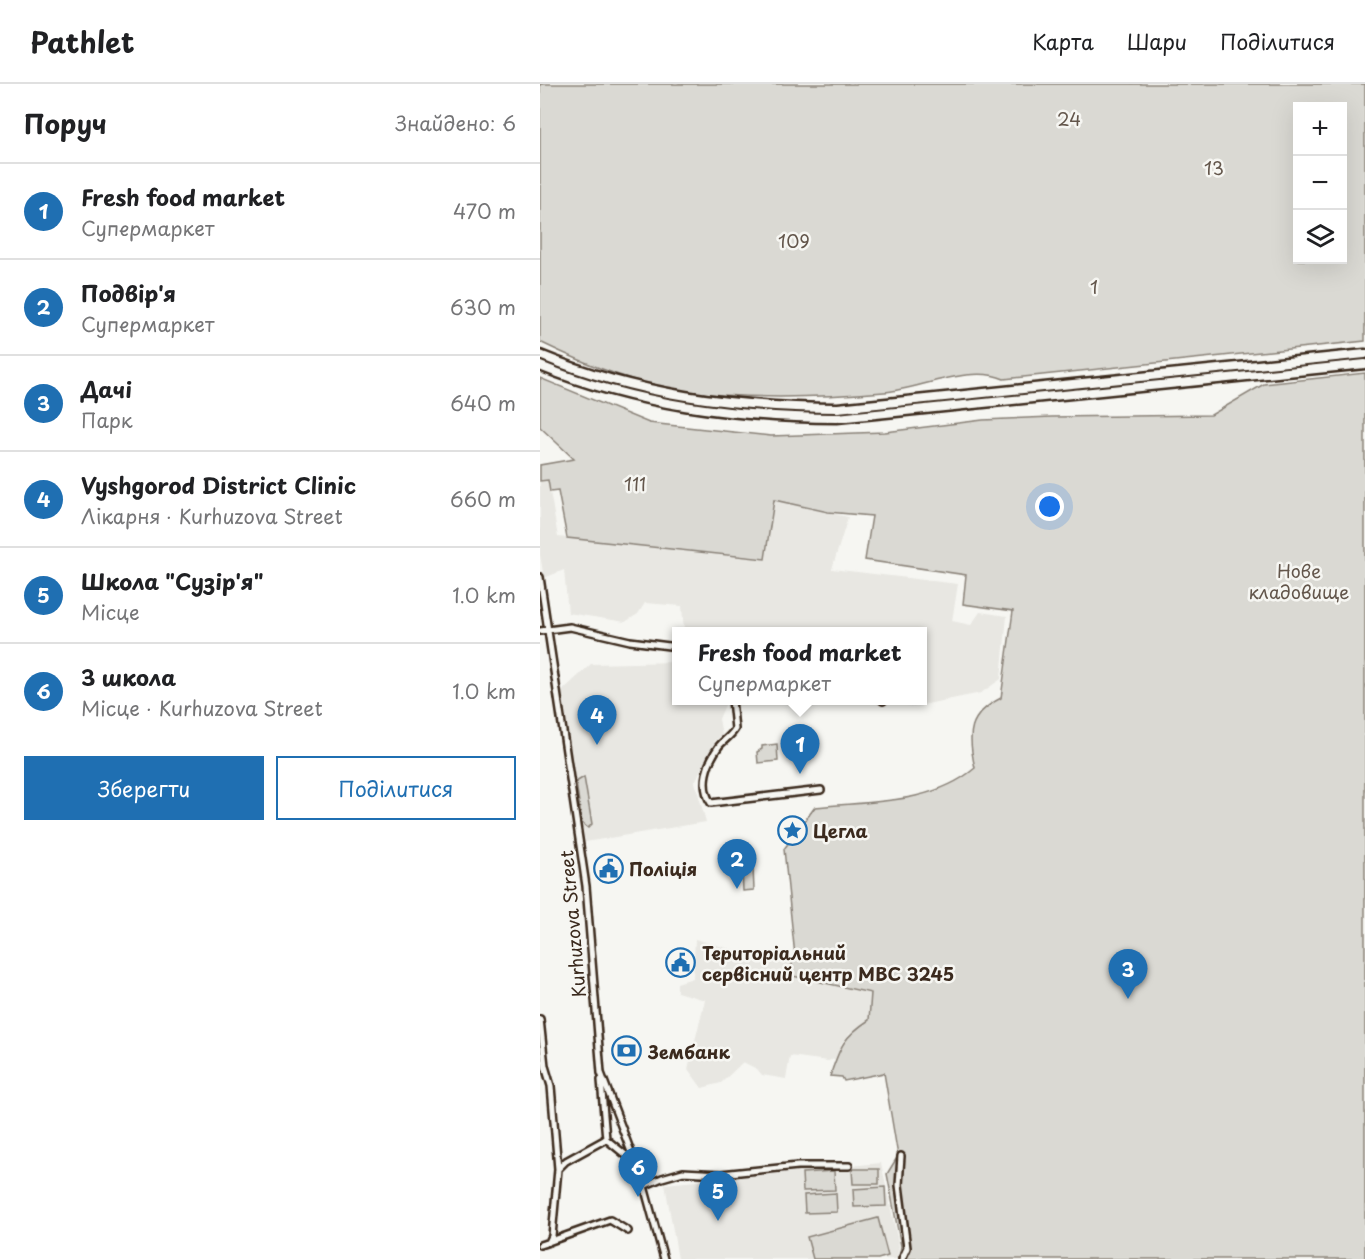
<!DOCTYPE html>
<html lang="uk">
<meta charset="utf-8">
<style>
body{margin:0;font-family:"Playpen Sans",sans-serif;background:#f6f6f6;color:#202124}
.controls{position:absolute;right:18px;top:18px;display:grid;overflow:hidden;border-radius:0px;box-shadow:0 6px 24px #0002}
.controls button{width:54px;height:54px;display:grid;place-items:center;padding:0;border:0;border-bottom:2px solid #e0e0e0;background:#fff;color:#202124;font:30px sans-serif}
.you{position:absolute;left:510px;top:423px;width:21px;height:21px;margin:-15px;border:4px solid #fff;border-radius:50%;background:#1a73e8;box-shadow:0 0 0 9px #1a73e833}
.badge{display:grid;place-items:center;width:39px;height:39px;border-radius:50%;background:#1f6fb2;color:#fff;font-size:20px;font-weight:700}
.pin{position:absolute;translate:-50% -50px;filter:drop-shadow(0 2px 3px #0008)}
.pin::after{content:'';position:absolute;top:32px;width:21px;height:18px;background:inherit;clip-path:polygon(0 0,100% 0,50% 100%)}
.popup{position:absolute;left:132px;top:543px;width:255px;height:78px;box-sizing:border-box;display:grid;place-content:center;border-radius:0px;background:#fff;filter:drop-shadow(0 2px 4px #0005);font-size:20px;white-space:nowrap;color:#757577}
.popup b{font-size:22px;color:#202124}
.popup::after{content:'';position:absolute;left:50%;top:100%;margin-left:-12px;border:12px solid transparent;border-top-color:#fff}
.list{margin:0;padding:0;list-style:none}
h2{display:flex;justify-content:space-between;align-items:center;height:78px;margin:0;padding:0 24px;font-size:26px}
h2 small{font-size:20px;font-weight:400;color:#757577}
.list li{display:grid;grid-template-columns:39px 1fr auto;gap:18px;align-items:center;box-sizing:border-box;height:96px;padding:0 24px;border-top:2px solid #e0e0e0}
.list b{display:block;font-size:22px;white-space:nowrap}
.list p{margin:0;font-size:20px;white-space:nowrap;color:#757577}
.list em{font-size:20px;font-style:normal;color:#757577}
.actions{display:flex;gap:12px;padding:18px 24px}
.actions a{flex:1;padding:14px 0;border:2px solid #1f6fb2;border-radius:0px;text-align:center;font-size:21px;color:#1f6fb2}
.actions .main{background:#1f6fb2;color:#fff}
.icon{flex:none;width:33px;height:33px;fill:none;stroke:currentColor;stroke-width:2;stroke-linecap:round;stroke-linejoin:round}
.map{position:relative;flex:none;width:825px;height:1175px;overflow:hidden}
header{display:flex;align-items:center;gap:36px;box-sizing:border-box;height:84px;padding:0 30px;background:#fff;border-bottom:2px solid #e0e0e0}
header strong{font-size:28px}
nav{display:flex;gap:33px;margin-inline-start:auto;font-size:21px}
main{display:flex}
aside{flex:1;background:#fff}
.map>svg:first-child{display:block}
.built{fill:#e8e7e2}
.green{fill:#dad9d3;stroke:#8a8278;stroke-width:1.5;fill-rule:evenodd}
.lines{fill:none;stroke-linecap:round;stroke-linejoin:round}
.street-casing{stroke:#3b2a1e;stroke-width:10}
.primary-casing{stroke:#3b2a1e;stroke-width:13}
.street{stroke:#f6f6f2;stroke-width:5}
.primary{stroke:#f6f6f2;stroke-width:8}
.labels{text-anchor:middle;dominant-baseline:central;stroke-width:5;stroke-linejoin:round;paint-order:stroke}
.park-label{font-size:18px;fill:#63564b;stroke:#f6f6f2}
.poi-label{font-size:18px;font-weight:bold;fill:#3b2a1e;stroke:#f6f6f2;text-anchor:start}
.street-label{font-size:18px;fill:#3b2a1e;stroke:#f6f6f2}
</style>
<header>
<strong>Pathlet</strong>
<nav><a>Карта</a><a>Шари</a><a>Поділитися</a></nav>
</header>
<main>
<aside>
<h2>Поруч<small>Знайдено: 6</small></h2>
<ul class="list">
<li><span class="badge">1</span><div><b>Fresh food market</b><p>Супермаркет</p></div><em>470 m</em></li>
<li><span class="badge">2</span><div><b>Подвір'я</b><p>Супермаркет</p></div><em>630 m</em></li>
<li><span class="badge">3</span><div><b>Дачі</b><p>Парк</p></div><em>640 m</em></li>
<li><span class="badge">4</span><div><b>Vyshgorod District Clinic</b><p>Лікарня · Kurhuzova Street</p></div><em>660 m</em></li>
<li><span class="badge">5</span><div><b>Школа &quot;Сузір'я&quot;</b><p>Місце</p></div><em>1.0 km</em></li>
<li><span class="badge">6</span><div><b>3 школа</b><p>Місце · Kurhuzova Street</p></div><em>1.0 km</em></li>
</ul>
<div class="actions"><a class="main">Зберегти</a><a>Поділитися</a></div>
</aside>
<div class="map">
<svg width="825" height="1175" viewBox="0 0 825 1175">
<rect width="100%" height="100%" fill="#f6f6f2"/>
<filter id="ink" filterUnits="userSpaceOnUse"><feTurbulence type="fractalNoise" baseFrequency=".0167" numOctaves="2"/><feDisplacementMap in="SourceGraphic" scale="12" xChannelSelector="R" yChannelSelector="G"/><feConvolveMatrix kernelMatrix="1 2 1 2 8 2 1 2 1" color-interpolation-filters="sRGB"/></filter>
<g filter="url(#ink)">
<path class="built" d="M8,396L18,453L225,475L233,416L308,433L292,485L418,500L412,537L431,541L440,528L467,532L461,595L441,609L372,623L355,617L383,616V548L144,547L142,522L105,519L98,530L85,538L28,529L24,486L4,494L0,471V397Z
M137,578V616L185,617V621L179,635L182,651L175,657L155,698L166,738L45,758L21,608L51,580Z
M155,855L229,876L255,872L331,909L329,936L310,949L301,960L297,974L288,977L250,972L246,995L222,991L217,985L203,978L181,999L162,1004L148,985L165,916L137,908V899L153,894Z
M341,1079L359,1162L357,1175H138L125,1100Z"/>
<path class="green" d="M0,0H825V257L464,295C431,280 379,305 344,308C276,314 210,316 143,307C94,300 43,279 0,258ZM758,22H802V176H758Z
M825,289V1175H359L361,1162L347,1090L358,1072L344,989L304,997L302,993L290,992C300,963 303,953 329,936L331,909L248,891L255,872L244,765L275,723C328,717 392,721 435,684C427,649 428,631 461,614L473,527L423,520L426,491L325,476L332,432L288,428L234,416L225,475L27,454L18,407L10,408L8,396L0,397V381L34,375L0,343V294L109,339L231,352L345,348L443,336L512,333L671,331L724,300Z
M237,660L238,677L218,679L217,668L222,665V662Z
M44,693L52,740L48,744L42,739L36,698Z
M213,784L214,806L203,807L202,785Z
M312,1085H339V1100H313Z
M294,1087L295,1106L263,1107L262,1089Z
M345,1103L346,1122L314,1123L313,1105Z
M296,1109L297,1128L265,1129L264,1111Z
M338,1134L348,1172L338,1175H273L267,1153Z"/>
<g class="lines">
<defs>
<path id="street" d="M0,493L46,802L61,989L104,1102L124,1175
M0,547L30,543L90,557L137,563
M192,616L195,645C191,652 184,656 179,662C167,679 159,701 171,719L281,706
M342,616L343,617
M0,935L5,982L11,1002L18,1085
M61,996L66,1055
M66,1055L93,1077
M361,1072L359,1101L367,1164L362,1175
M104,1102L122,1094L143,1088L181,1090L258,1082H309
M11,1157L70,1136L88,1147
M0,1161L9,1158L12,1152L18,1085L26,1077L66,1055"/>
<path id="primary" d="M0,271C98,311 192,323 298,324L825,270
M0,282C96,321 194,333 297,334L825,280"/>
</defs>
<use href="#street" class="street-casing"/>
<use href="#primary" class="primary-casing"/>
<use href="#street" class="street"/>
<use href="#primary" class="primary"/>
</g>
</g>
<defs>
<symbol id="sight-ring" viewBox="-11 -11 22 22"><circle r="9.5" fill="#f6f6f2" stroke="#1f6fb2" stroke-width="1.5"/><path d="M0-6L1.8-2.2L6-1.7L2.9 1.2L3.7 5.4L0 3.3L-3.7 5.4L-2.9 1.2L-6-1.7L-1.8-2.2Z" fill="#1f6fb2"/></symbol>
<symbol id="civic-ring" viewBox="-11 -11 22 22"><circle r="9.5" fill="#f6f6f2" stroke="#1f6fb2" stroke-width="1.5"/><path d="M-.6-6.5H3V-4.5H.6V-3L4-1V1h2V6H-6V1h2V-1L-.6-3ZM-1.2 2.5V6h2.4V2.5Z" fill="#1f6fb2"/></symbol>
<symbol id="bank-ring" viewBox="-11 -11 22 22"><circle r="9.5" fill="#f6f6f2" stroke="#1f6fb2" stroke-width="1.5"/><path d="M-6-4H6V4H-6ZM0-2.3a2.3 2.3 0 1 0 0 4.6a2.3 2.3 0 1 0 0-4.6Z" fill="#1f6fb2"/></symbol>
</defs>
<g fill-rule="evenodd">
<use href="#sight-ring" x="236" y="730" width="33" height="33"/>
<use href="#civic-ring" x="52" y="768" width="33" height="33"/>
<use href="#civic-ring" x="124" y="862" width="33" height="33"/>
<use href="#bank-ring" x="70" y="950" width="33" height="33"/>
</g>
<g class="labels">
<g class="park-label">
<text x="529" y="34">24</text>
<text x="674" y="83">13</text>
<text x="254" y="156">109</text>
<text x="554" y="202">1</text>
<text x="95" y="399">111</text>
<text x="759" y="486">Нове<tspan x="759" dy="21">кладовище</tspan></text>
</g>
<g class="poi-label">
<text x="273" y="746">Цегла</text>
<text x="89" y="784">Поліція</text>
<text x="162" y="868">Територіальний<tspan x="162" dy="21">сервісний центр МВС 3245</tspan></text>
<text x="108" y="967">Зембанк</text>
</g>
<g class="street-label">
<text transform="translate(32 840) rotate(-95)">Kurhuzova Street</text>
</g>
</g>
</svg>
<div class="controls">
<button>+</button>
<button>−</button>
<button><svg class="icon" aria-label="layers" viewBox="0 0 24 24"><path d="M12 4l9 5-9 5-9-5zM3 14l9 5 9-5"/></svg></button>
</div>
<div class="you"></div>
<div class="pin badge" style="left:260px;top:690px">1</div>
<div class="popup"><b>Fresh food market</b>Супермаркет</div>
<div class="pin badge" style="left:197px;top:805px">2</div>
<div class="pin badge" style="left:588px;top:915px">3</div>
<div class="pin badge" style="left:57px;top:661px">4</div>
<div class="pin badge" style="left:178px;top:1137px">5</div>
<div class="pin badge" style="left:98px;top:1113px">6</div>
</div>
</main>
